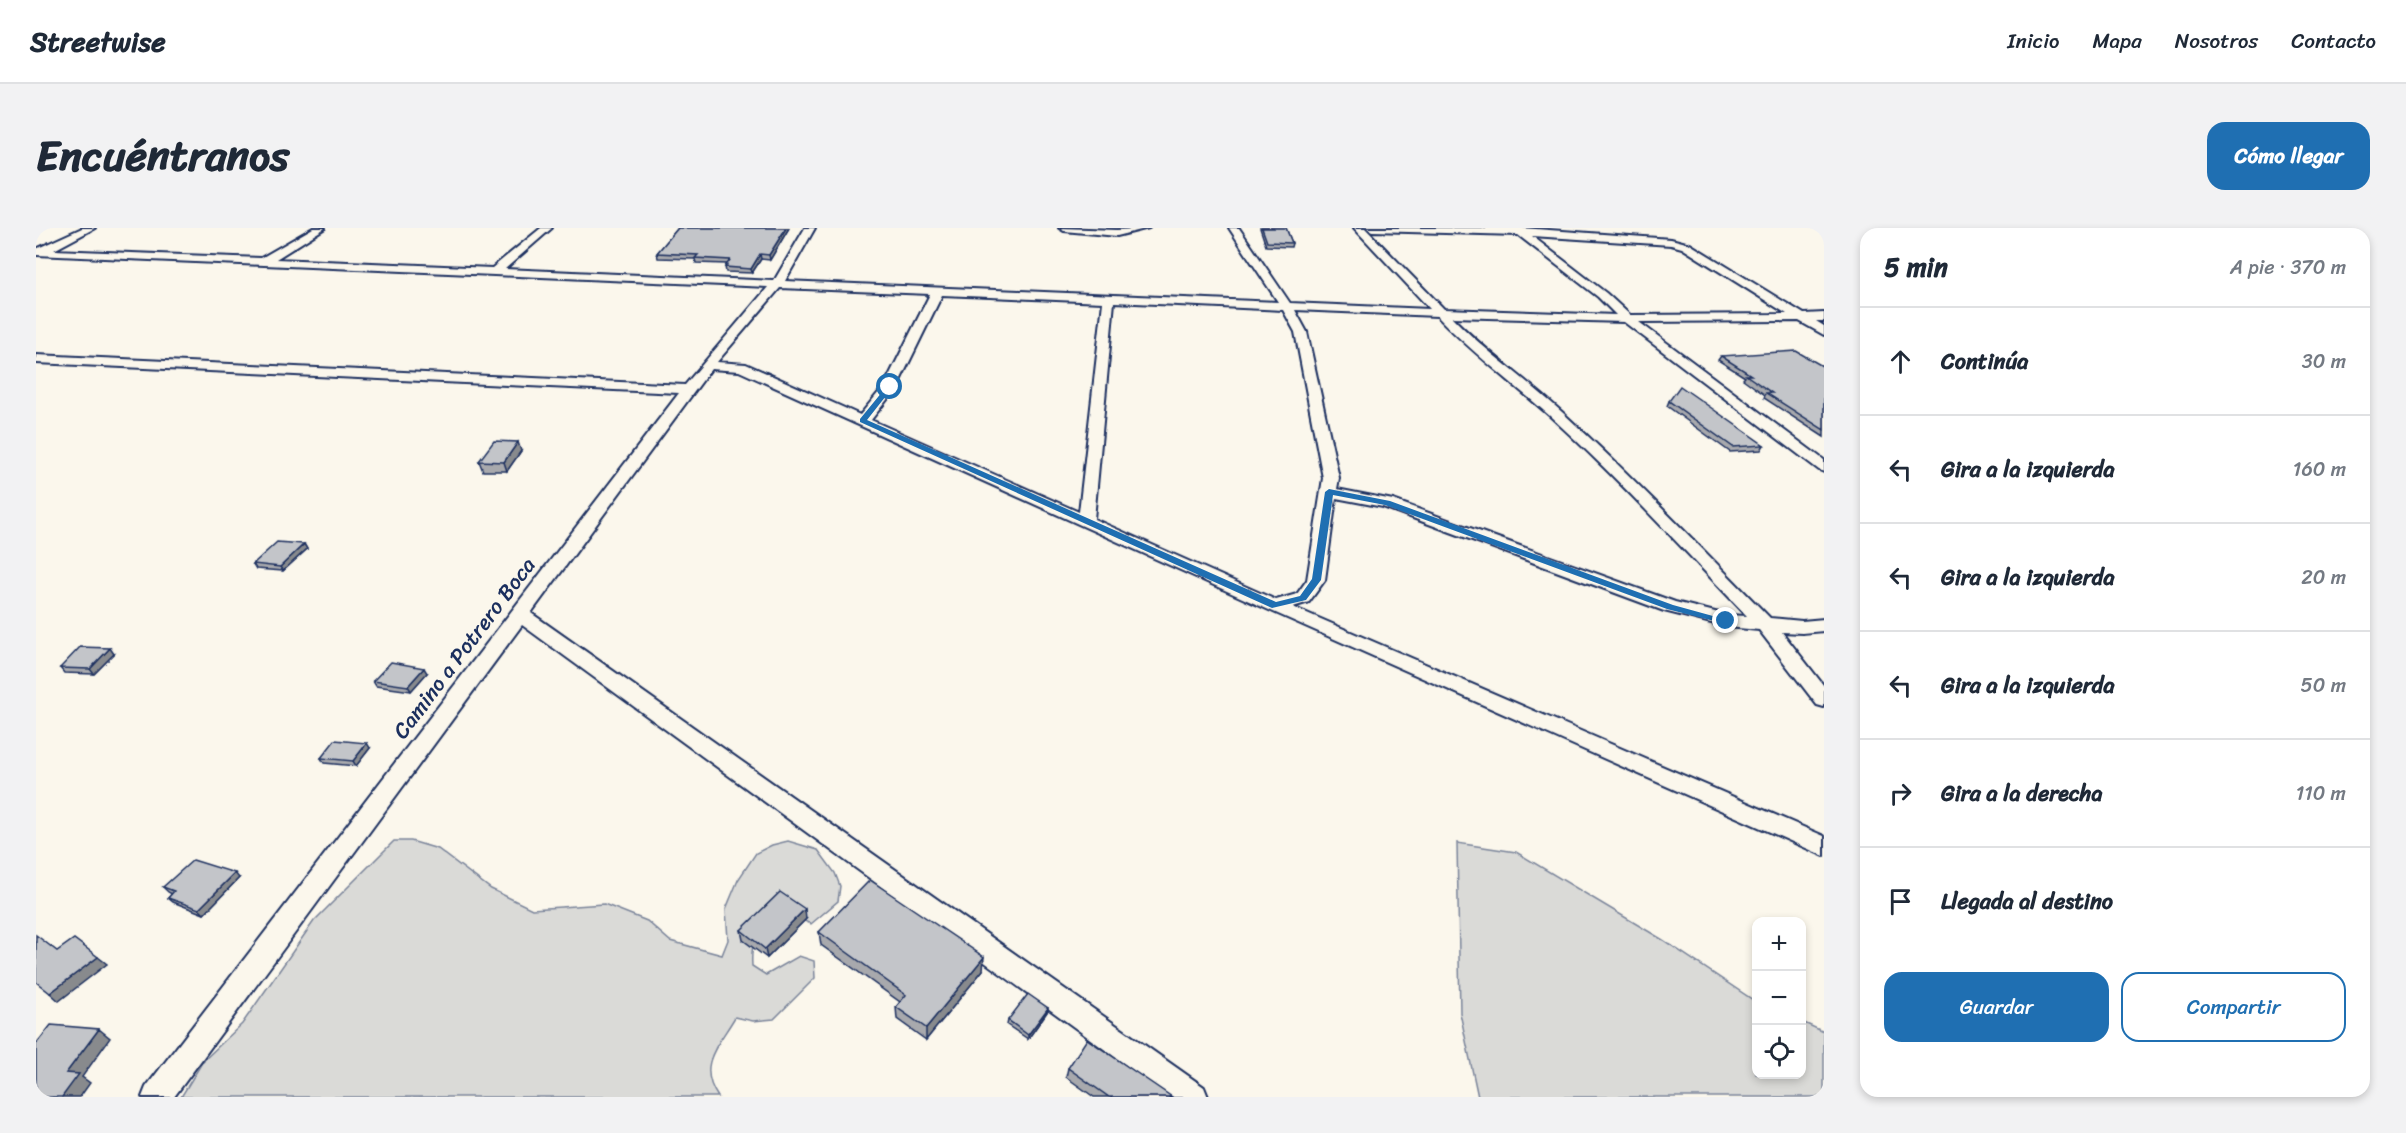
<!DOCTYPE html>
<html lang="es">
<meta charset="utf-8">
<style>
body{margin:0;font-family:Sriracha,sans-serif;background:#f2f2f3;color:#1f2937}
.controls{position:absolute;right:18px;bottom:18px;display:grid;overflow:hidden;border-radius:12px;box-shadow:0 3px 9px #0003}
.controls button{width:54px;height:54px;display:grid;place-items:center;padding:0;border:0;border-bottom:2px solid #e0e1e3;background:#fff;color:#1f2937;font:30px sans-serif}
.stop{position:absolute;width:18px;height:18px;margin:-14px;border:4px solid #1f6fb2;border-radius:50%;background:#fff}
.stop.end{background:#1f6fb2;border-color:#fff;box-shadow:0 2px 6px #0008}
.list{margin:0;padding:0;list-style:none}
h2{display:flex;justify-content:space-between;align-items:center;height:78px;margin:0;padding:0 24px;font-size:26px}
h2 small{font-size:20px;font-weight:400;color:#747a83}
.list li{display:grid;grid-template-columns:39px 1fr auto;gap:18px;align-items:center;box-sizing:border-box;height:108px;padding:0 24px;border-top:2px solid #e0e1e3}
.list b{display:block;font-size:22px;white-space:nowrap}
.list em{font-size:20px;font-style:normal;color:#747a83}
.actions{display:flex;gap:12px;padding:18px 24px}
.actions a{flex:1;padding:14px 0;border:2px solid #1f6fb2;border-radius:18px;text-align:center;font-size:21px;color:#1f6fb2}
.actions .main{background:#1f6fb2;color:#fff}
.icon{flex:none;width:33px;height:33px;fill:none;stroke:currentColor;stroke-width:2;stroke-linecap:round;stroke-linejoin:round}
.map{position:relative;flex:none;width:1788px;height:869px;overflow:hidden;border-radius:18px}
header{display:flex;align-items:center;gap:36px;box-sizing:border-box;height:84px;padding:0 30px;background:#fff;border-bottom:2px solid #e0e1e3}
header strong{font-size:28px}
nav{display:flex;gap:33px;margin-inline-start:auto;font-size:21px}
.intro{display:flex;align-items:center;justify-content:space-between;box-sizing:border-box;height:144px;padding:0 36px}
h1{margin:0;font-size:42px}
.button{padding:15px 27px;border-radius:18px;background:#1f6fb2;color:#fff;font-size:21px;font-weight:700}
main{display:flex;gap:36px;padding:0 36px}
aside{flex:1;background:#fff;border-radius:18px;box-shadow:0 3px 9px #0003}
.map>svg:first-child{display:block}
.green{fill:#dadad7;stroke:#7a849a;stroke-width:1.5}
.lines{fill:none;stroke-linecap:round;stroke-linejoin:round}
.street-casing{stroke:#1b2f5e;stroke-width:4}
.street{fill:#fbf7ec;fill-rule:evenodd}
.wall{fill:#a8a9ad;stroke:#1b2f5e;stroke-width:1.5}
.shaded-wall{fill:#888a8d;stroke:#1b2f5e;stroke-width:1.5}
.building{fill:#c3c5c9;stroke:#1b2f5e;stroke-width:1.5}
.route{fill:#1f6fb2}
.labels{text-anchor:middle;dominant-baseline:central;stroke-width:4.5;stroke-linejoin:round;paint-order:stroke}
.street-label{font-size:22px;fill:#1b2f5e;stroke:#fbf7ec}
</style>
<header>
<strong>Streetwise</strong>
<nav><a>Inicio</a><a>Mapa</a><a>Nosotros</a><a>Contacto</a></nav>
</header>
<div class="intro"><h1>Encuéntranos</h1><a class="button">Cómo llegar</a></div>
<main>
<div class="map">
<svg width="1788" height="869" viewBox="0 0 1788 869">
<rect width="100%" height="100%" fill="#fbf7ec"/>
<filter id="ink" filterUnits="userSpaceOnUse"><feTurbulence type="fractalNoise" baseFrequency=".0167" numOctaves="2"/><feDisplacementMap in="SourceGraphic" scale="12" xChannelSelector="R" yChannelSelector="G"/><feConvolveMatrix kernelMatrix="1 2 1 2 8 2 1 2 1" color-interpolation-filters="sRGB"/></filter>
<g filter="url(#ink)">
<path class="green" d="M358,613H375L402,621L455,661L496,681L568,676L611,693L634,713L686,727L692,712L690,681L702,652L720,625L736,617L752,613L782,622L799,645L804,658L802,673L775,696L745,683C723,703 714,707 716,738L730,747L763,728L778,733L779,750L738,791L717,793L699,789C682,818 660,837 682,869H145L167,833L206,796L278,693Z
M1421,615L1480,624L1627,712L1720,774V846H1766V794L1788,804V869H1442L1424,785Z"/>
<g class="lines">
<defs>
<path id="street" d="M46,0H59L18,22L225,30L277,0H289L240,31L456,40L505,0H516L469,41L738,53L769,0H779L749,53L1242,74L1193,0H1203L1254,75L1394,81L1318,0H1329L1408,81L1580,87L1562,69L1482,7L1336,3L1331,0H1486L1635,11L1654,16L1768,86L1788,85V93H1780L1788,98V107L1763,93L1603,94L1788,232V244L1783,242L1588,94L1416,89C1450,124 1490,151 1526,184C1598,250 1666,321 1734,390L1766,393L1788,391V403L1766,405L1746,404L1788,458V479L1781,477L1723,402L1691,399L1628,383L1347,279L1300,270L1289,352L1273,374L1257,379L1788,608V628L1233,382L703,143L675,141L495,385L1168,859L1172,869H1134L486,397L138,869H106L110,859L643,165L0,135V127L649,157L732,59L0,27V21ZM1496,8L1635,17L1646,20L1751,86L1594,87L1570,65ZM744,60L894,66L848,158L824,187L710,136L681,134ZM906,67L1067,74L1043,284L835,192L861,159ZM1078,74L1247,82L1259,104L1287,250L1271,352L1261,366L1240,372L1058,291ZM1259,82L1401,88C1436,125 1477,155 1515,189C1583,251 1647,321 1711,388L1691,387L1639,374L1357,272L1301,261L1303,250L1271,104Z
M1023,0L1081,2L1113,0L1081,8L1028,3Z"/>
</defs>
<use href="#street" class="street-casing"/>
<use href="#street" class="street"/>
</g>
<path class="wall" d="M642,0H753L734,32L725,31L716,45L690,44L689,39L691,36L660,35L659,31L622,30L621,25Z
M1224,0H1250L1256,15L1255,19L1230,18Z
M1685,128L1788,139V209L1728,170L1729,167L1707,151L1709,149L1682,132Z
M1633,173L1728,217L1725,222L1694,224L1631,178Z
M485,223L471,243H447L443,233Z
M268,316L271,321L247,343L220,341L217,336Z
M78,426L58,446L28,445L24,440Z
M391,445L375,463L340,458L337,453Z
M334,520L320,538L288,535L285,530Z
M203,650L168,686L137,674L132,670L136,666L132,664L127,659Z
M770,691L731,730L707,712L705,702Z
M783,704L947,742L890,812L861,791L860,779L864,774L785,717Z
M1012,780L1011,784L992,811L971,797L972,792Z
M1032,840L1136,869H1058L1030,849Z"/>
<path class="shaded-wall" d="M750,0H753L734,32L733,27Z
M724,26L725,31L716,45L715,41Z
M482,214L485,223L471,243L468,234Z
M268,316L271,321L247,343L244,339Z
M74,420L78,426L58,446L54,441Z
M388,440L391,445L375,463L372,458Z
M331,515L334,520L320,538L317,533Z
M199,645L203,650L168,686L163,681Z
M769,681L770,691L731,730L729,721Z
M62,729L71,736L23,773L14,765Z
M948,729L947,742L890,812V800Z
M1012,780L1011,784L992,811V807Z
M63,801L74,810L46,849L54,855L44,869H26L30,845Z"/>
<path class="building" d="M642,0H750L733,27L724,26L715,41L689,39L694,32L659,30L662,27L621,25Z
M1226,0H1250L1256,15L1231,14Z
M1760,123L1788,139V202L1730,165H1736L1710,147H1715L1685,128Z
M1644,158L1728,217L1697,219L1633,173Z
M458,213L482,214L468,234L443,233Z
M241,314L268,316L244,339L217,336Z
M44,419L74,420L54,441L24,440Z
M355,434L388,440L372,458L337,453Z
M299,512L331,515L317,533L285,530Z
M157,632L199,645L163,681L132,670L138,663L127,659Z
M834,652L948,729L890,800L860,779L870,767L783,704Z
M744,664L769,681L729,721L705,702Z
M0,707L21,723L38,711L62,729L14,765L0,754Z
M992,766L1012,780L992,807L972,792Z
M15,797L63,801L30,845L43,846L26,869H0V816Z
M1051,811L1136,869H1073L1032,840Z"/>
</g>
<path class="route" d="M851,158L857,159L831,192L1240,374L1264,368L1276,351L1289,264L1293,261L1354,273L1637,377L1695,393L1690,396L1631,381L1349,277L1297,267L1285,352L1270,372L1236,380L824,194V191Z"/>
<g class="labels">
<g class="street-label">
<text transform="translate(428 420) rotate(-53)">Camino a Potrero Boca</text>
</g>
</g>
</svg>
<div class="controls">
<button>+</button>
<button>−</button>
<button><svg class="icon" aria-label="locate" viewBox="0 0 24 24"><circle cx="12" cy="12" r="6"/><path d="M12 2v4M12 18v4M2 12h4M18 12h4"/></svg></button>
</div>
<div class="stop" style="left:854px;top:159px"></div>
<div class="stop end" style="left:1690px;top:393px"></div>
</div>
<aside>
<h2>5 min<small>A pie · 370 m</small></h2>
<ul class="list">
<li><svg class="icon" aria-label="ahead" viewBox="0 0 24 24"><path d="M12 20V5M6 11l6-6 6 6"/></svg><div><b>Continúa</b></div><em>30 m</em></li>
<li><svg class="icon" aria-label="left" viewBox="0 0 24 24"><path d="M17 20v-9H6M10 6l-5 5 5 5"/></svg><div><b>Gira a la izquierda</b></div><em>160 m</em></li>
<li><svg class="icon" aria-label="left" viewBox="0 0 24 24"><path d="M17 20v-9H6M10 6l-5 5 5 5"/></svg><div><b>Gira a la izquierda</b></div><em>20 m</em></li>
<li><svg class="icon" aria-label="left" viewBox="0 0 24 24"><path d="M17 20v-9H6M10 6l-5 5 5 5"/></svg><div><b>Gira a la izquierda</b></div><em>50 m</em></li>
<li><svg class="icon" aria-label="right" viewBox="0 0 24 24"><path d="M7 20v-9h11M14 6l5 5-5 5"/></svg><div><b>Gira a la derecha</b></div><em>110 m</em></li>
<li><svg class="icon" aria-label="arrive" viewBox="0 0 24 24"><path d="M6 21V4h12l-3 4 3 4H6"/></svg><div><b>Llegada al destino</b></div></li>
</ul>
<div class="actions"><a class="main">Guardar</a><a>Compartir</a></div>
</aside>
</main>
